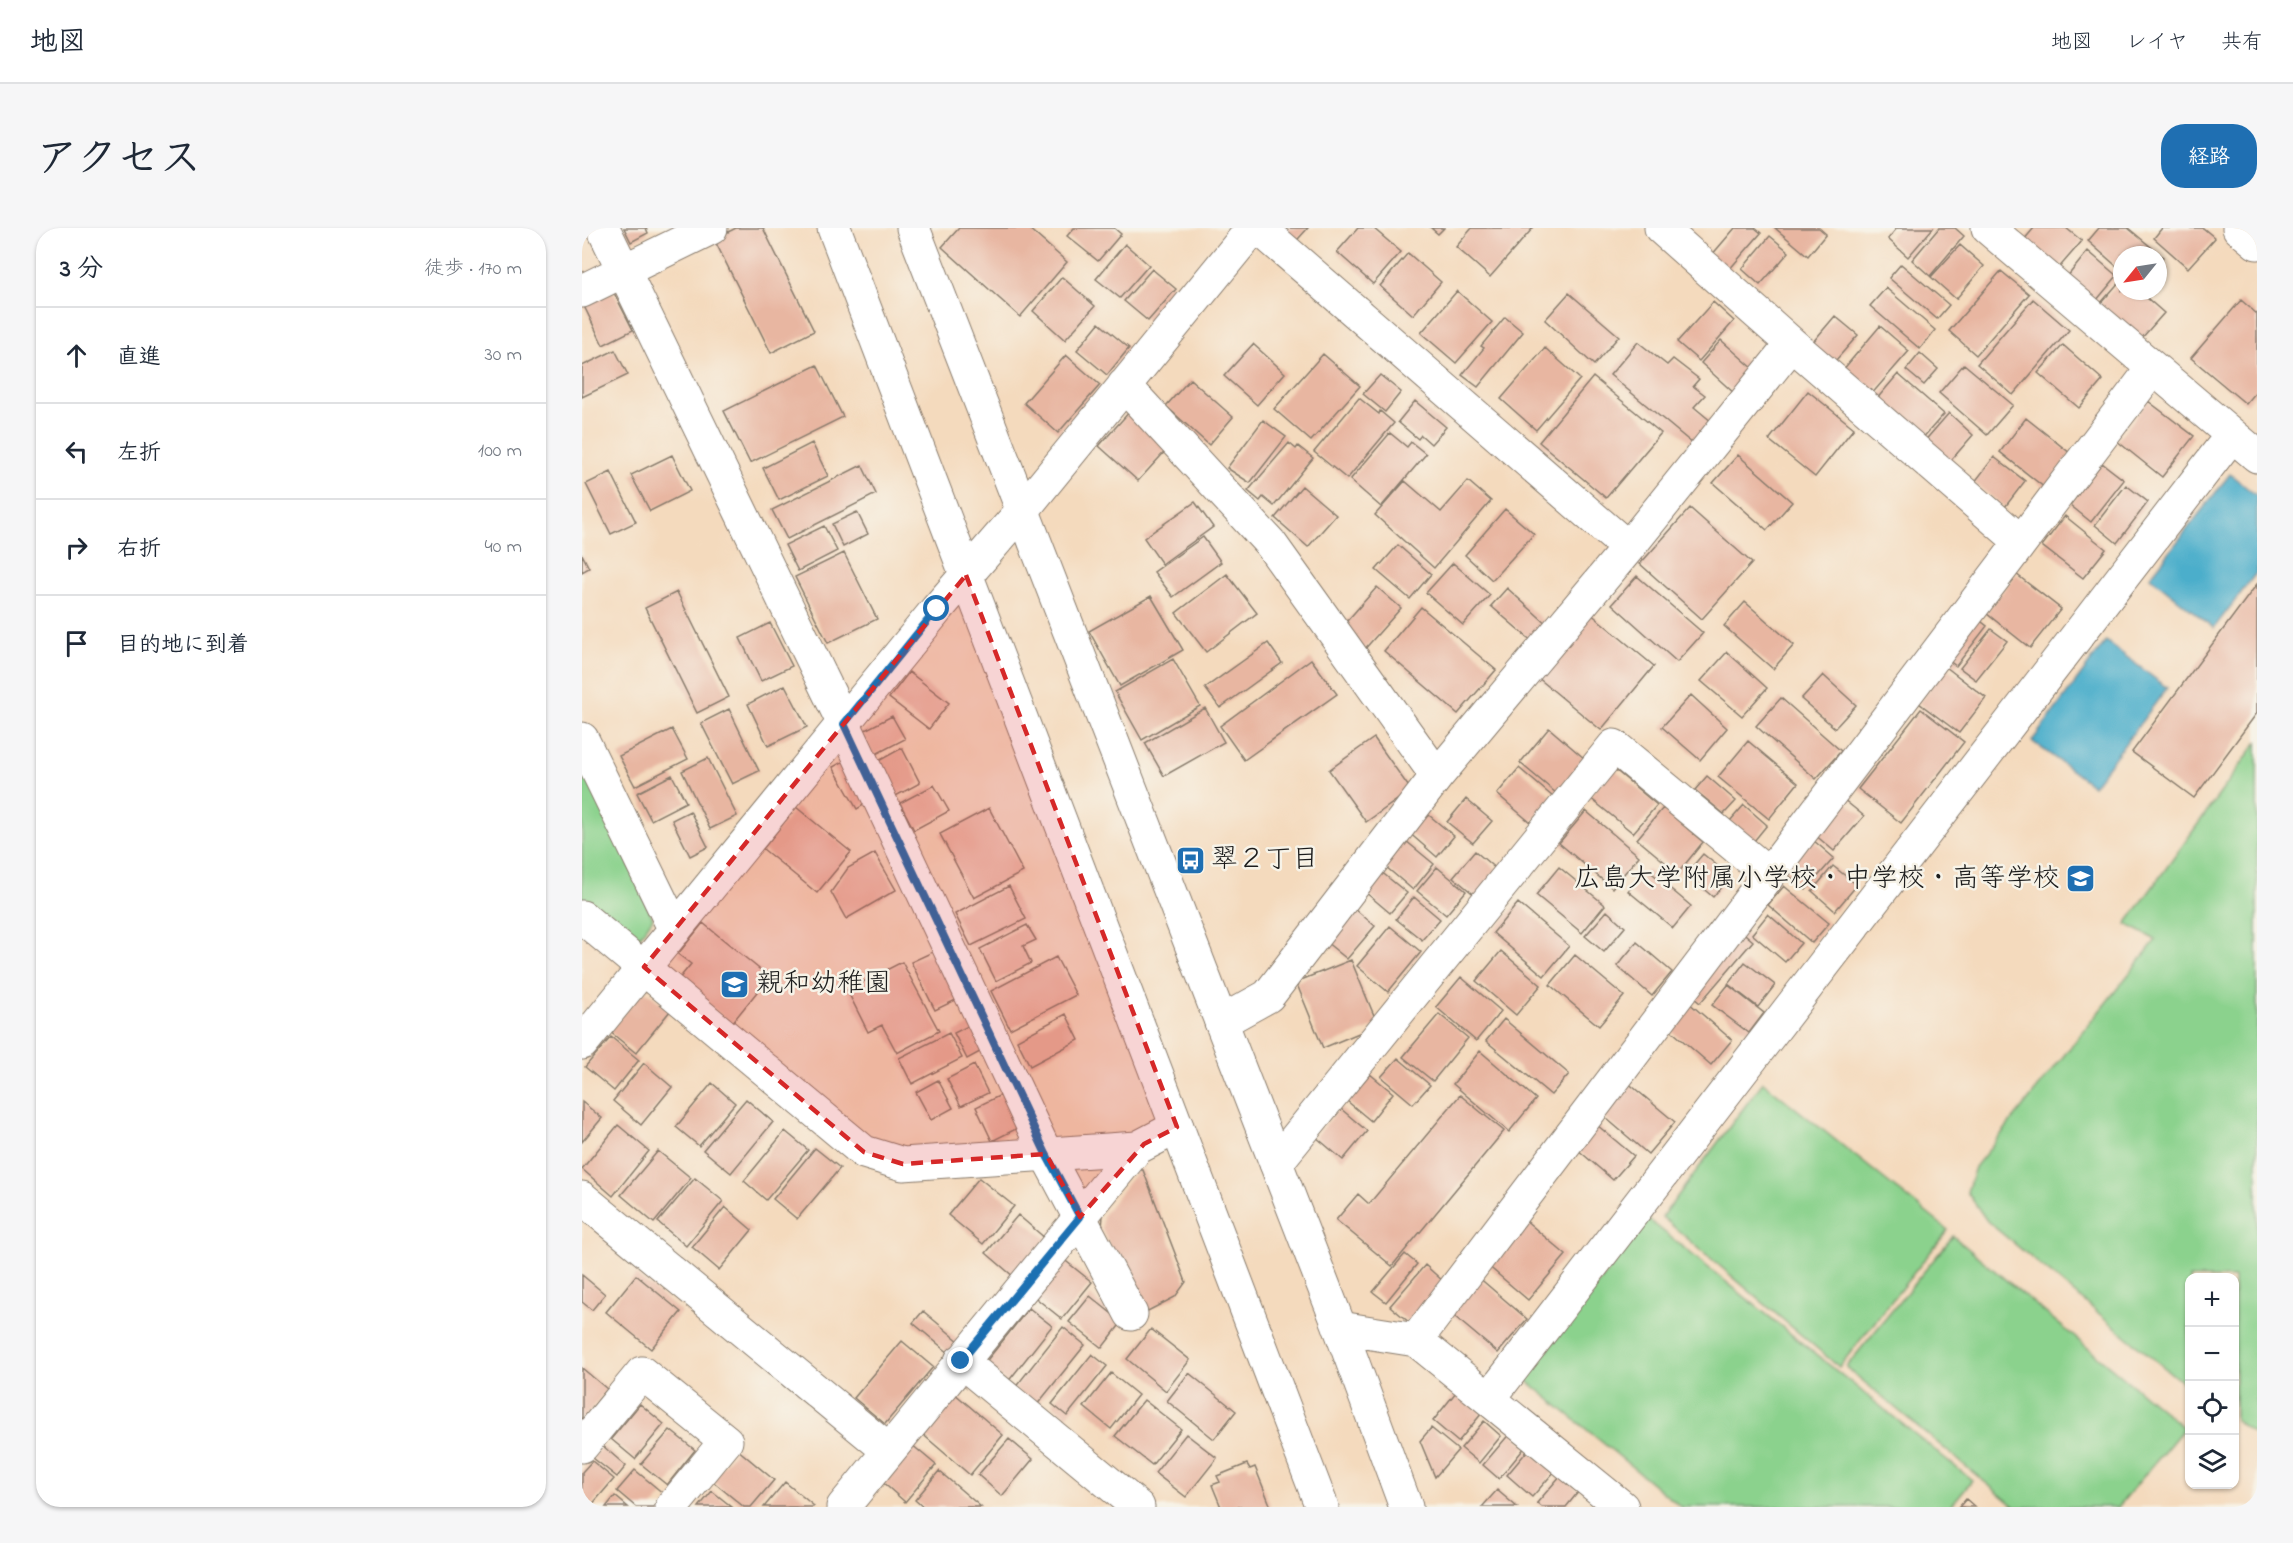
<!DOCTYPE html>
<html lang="ja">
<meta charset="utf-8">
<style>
body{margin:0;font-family:"Indie Flower","Klee One",sans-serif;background:#f6f6f7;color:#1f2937}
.controls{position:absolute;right:18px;bottom:18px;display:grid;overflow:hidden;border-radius:12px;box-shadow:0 2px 4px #0004}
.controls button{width:54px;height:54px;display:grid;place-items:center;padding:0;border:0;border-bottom:2px solid #e0e1e3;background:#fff;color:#1f2937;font:30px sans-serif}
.compass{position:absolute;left:1531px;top:18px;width:54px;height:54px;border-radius:50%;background:#fff;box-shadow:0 2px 4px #0004;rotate:240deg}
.stop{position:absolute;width:18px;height:18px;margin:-14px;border:4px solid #1f6fb2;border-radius:50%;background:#fff}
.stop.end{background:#1f6fb2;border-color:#fff;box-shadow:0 2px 6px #0008}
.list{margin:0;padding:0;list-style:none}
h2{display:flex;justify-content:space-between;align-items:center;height:78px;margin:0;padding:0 24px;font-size:26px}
h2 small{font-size:20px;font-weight:400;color:#747a83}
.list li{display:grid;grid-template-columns:39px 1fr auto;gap:18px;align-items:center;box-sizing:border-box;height:96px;padding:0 24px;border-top:2px solid #e0e1e3}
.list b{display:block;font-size:22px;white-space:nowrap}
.list em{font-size:20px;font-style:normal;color:#747a83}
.icon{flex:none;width:33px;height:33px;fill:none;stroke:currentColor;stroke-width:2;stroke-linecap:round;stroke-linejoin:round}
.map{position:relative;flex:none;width:1675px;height:1279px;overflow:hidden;border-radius:24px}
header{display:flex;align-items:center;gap:36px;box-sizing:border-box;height:84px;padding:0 30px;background:#fff;border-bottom:2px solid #e0e1e3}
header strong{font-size:28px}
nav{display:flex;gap:33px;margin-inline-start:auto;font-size:21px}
.intro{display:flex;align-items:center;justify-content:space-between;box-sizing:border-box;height:144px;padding:0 36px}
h1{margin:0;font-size:42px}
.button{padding:15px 27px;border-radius:24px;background:#1f6fb2;color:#fff;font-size:21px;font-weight:700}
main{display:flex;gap:36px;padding:0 36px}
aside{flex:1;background:#fff;border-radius:24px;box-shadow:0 2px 4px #0004}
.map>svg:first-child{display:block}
.green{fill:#8bd28d;stroke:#547754;stroke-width:1.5}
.water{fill:#4caecb;stroke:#346574;stroke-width:1.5}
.building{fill:#e8b6a1}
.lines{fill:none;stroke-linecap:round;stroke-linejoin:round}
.minor-casing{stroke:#887b6c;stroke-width:35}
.tertiary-casing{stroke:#887b6c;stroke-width:35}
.minor{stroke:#fff;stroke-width:33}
.tertiary{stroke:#fff;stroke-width:33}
.route{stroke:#1f6fb2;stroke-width:8}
.marked{fill:#d62828;fill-opacity:0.2;stroke:#d62828;stroke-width:4.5;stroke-dasharray:12 8;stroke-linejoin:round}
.labels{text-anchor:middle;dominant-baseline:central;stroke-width:5;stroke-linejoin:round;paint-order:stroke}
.poi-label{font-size:27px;fill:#1c1c1c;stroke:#f7f3e8;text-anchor:start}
</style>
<header>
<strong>地図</strong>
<nav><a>地図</a><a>レイヤ</a><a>共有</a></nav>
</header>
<div class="intro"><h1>アクセス</h1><a class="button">経路</a></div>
<main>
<aside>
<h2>3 分<small>徒歩 · 170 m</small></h2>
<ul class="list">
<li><svg class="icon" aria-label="ahead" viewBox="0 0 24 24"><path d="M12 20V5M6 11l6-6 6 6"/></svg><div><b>直進</b></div><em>30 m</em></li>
<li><svg class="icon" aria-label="left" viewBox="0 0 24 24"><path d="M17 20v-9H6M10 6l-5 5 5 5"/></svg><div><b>左折</b></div><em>100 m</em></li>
<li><svg class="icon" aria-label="right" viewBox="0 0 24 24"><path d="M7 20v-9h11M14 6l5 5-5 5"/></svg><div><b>右折</b></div><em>40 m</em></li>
<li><svg class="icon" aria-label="arrive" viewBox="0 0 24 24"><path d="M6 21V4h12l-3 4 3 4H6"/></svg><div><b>目的地に到着</b></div></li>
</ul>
</aside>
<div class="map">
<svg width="1675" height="1279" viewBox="0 0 1675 1279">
<rect width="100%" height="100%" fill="#f7f3e8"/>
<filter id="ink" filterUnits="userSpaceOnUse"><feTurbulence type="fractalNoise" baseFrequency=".0167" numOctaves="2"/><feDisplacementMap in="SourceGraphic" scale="12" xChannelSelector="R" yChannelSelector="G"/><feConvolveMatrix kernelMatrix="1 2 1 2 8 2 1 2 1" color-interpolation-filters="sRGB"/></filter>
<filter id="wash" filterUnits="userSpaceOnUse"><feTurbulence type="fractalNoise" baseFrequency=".008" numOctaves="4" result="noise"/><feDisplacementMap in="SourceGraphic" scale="24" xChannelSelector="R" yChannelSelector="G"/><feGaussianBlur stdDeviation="1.35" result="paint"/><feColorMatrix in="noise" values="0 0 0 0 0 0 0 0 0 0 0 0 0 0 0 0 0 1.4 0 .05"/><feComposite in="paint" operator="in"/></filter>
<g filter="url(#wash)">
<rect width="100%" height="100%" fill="#f4dabd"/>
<path class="green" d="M1675,514V1208L1653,1192L1652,1050H1608L1607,1160L1405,993L1385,964L1393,939L1574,712L1544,696Z
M0,525L71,690L57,710L46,711L0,674Z
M1181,854L1366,1002L1257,1139L1080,989Z
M1066,991L1390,1252L1368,1279H1099L943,1151Z
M1371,1008L1602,1200L1536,1279H1433L1264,1139Z"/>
<path class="water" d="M1648,246L1675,268V344L1632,400L1568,349Z
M1524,413L1585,460L1511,558L1450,513Z"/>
<g id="blocks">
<path class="building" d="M42,0H64L66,5L49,14Z
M154,0H181L232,103L189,125L132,11Z
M377,0H446L485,34L438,89L360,19Z
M492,0H532L539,6L516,33L485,8Z
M686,0H726L708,20Z
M776,0H791L819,24L791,56L755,24Z
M849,0H862L856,6Z
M890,0H951L908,49L874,19Z
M1153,0H1173L1179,5L1146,43L1129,28Z
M1193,0H1237L1244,6L1226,28Z
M1315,0H1351L1326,29L1306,11Z
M1357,0H1373L1382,8L1348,48L1330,32Z
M1452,0H1484L1500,13L1475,42L1441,13Z
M1517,0H1546L1581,29L1576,35V27H1540V43L1506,13Z
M1580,0H1621L1633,10L1606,40L1572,10Z
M1188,8L1207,24L1178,57L1160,41Z
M543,16L567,37L538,70L514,51Z
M1378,17L1402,38L1374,71L1349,49Z
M1506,23L1535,48L1514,73L1485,49Z
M826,25L859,54L831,87L798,58Z
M1319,36L1367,77L1355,91L1307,50Z
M570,41L594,61L566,93L542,73Z
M1419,43L1447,66L1394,127L1367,103Z
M480,49L513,78L483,112L451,83Z
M1540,51V63H1557L1582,85L1559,111L1518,76Z
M1304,60L1353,102L1338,121L1288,78Z
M31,63L51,102L21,117L2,78Z
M875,63L910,94L874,135L839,105Z
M987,65L1037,108L1012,137L963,92Z
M1451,71L1487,102L1431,167L1395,136Z
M1659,72L1675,86V163L1664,176L1609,130Z
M1131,74L1152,93L1117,133L1095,114Z
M1253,88L1276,107L1247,140L1225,121Z
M923,89L941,104L896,159L880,147L902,120L899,118Z
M517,95L547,120L525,147L495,122Z
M1298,98L1327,123L1288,168L1260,143Z
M1139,112L1173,142L1153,166L1119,135Z
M1056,114L1085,137L1091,131L1117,151L1111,158L1123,167L1112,179L1130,194L1111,216L1028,147Z
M671,116L703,145L675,177L642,148Z
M1481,117L1521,152L1497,180L1456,145Z
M963,120L998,151L954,202L919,171Z
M33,122L46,147L0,169V138Z
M1338,125L1356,141L1342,157L1324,142Z
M741,126L778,158L729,213L692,181Z
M484,127L518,157L476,205L442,175Z
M1382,136L1431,177L1405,207L1357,165Z
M235,137L261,189L168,235L142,183Z
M1316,146L1362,186L1338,213L1293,173Z
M798,147L819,164L803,184L781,166Z
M1011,149L1079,205L1024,270L957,214Z
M608,151L651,189L627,217L584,178Z
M1226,163L1272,200L1233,249L1187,212Z
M777,170L797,186L798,183L812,195L765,251L732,224Z
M833,173L864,199L849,216L839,207L836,211L816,194Z
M1566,173L1612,208L1580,249L1535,213Z
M549,182L588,218L556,253L517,218Z
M1367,185L1391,207L1364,238L1340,216Z
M1444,190L1489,226L1463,260L1418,224Z
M681,192L704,209L668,255L645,240Z
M808,205L825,219L829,214L844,226L799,279L768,252Z
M230,215L246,248L197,272L181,240Z
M707,215L714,221L716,218L731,230L692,278L681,269L678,273L666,263Z
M90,227L108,263L68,283L49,247Z
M1156,227L1210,274L1185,302L1131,255Z
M1412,229L1443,253L1423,279L1392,255Z
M1520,235L1542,252L1509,294L1488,277Z
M280,237L294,266L205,311L190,282Z
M29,244L54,294L29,306L4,256Z
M823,253L859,284L886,253L909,273L852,340L793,287Z
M1544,257L1566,274L1535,315L1513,297Z
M720,258L754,287L726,319L693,290Z
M613,274L631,299L580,336L562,310Z
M1108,280L1170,335L1120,391L1058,336Z
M923,281L952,306L910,352L883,327Z
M275,284L286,306L261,319L250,296Z
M1483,288L1524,321L1501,350L1460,318Z
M242,298L255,323L216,343L203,317Z
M621,309L639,334L591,369L572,344Z
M816,317L849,346L828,371L794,342Z
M262,325L295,391L246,415L213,349Z
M0,326L7,340L0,344Z
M871,335L908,367L881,397L844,365Z
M645,346L675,385L624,424L594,385Z
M1434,346L1479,381L1448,420L1404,385Z
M1055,348L1121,405L1095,434L1030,376Z
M1675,356V485L1612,570L1550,524Z
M795,359L819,380L781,423L757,402Z
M925,360L967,398L952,415L909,378Z
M95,364L147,469L115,485L63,380Z
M569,368L601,422L538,458L507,403Z
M1163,374L1212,417L1191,441L1142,398Z
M839,379L914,442L876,486L802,423Z
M1008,385L1072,438L1019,502L955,449Z
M1391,387L1405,398L1374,438L1359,427Z
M188,395L210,438L179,453L158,410Z
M1409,401L1425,413L1394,452L1378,440Z
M686,415L700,435L638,480L623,460Z
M1145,424L1185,460L1160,488L1119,453Z
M591,431L618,478L560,512L533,464Z
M729,431L755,466L662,532L638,498Z
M1364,439L1404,470L1377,505L1337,475Z
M327,444L367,475L347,501L307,470Z
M1241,447L1274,477L1253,500L1219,471Z
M203,457L225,499L186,518L166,476Z
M1109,467L1145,500L1118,532L1080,499Z
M1199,470L1259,523L1234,551L1174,498Z
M623,480L642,514L582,548L563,515Z
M147,481L177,543L150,556L119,495Z
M1339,481L1382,514L1319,595L1276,561Z
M310,488L323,511L292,527L279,504Z
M967,500L1003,531L974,565L938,535Z
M90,501L106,531L53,558L37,528Z
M792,510L829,562L784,594L747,542Z
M1166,513L1216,555L1187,591L1136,549Z
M320,520L338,555L310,570L291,536Z
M126,530L155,588L128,601L100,543Z
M262,533L285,575L275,581L251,539Z
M937,540L971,569L949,595L915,566Z
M1031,540L1075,577L1051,605L1007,569Z
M90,547L104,574L69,592L55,565Z
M1125,548L1154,573L1142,586L1113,562Z
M352,557L367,583L332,602L318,575Z
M884,571L910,593L891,615L865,594Z
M1261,571L1282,588L1252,623L1232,606Z
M1162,577L1185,597L1172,613L1148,593Z
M214,579L269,624L235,665L181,621Z
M407,580L441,644L392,670L358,606Z
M1081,580L1121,614L1096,645L1055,611Z
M108,583L126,619L108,628L90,592Z
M842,583L872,608L855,629L825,603Z
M1004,583L1057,628L1030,660L977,615Z
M818,608L852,636L831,662L797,633Z
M1231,612L1252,630L1224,662L1203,644Z
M893,623L923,649L901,674L871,649Z
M293,625L314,662L264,691L249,664L266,640Z
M1121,626L1148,648L1131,669L1104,646Z
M792,638L825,665L808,685L776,658Z
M1251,638L1275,657L1253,683L1230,663Z
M855,639L884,663L864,687L835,663Z
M977,639L1023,677L1000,705L954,667Z
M1065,641L1109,678L1091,700L1046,663Z
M427,658L444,691L389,718L373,686Z
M1202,658L1247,695L1230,715L1186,677Z
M832,669L858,691L840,712L814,691Z
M936,675L987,718L962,748L911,705Z
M773,681L793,698L765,731L744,714Z
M1025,683L1043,699L1022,724L1003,708Z
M1186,686L1219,715L1203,734L1170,706Z
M121,695L187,749L150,795L96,752L109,736L96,726Z
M445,697L454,712L441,718L449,735L414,753L398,721Z
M808,698L839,724L806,764L775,738Z
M1157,701L1171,713L1118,775L1104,763Z
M1055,714L1090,744L1070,768L1035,738Z
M355,722L378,770L353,782L329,734Z
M919,723L959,757L934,787L894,753Z
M993,727L1042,768L1017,798L968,757Z
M474,729L494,767L428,801L409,763Z
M769,732L796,797L741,820L714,754Z
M320,734L357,803L315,825L300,797L286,804L265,762Z
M1163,734L1193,757L1176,779L1146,756Z
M879,749L919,783L894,813L854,779Z
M1146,757L1182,785L1167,805L1130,777Z
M65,764L88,783L54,825L27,803L58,766Z
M1106,774L1150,812L1129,837L1085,799Z
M484,786L497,812L448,838L435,812Z
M857,786L886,810L851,853L821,829Z
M922,791L987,846L969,867L904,813Z
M396,793L409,818L385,831L372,805Z
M367,805L380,830L330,856L317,830Z
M29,809L57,832L32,863L3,839Z
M898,823L954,871L927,904L871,856Z
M816,830L848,857L831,876L799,849Z
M62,835L90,859L59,897L31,873Z
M392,837L406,865L379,878L365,851Z
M788,846L811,865L789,893L765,873Z
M356,852L371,880L349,892L334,864Z
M1045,854L1093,894L1066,926L1018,885Z
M130,855L153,875L117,918L94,899Z
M425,864L442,897L410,913L394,879Z
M878,867L922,903L810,1038L754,992L776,966L787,976Z
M164,871L191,894L149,945L121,922Z
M0,874L20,890L0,914Z
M758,880L785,903L761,932L734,909Z
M36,897L67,923L31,968L0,941Z
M1015,897L1052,928L1031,952L995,921Z
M203,903L226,922L184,972L162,953Z
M233,920L258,940L215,991L191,971Z
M76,923L109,950L72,995L39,967Z
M556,942H561L604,1054L593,1069L560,1086L520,1001L521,987Z
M113,950L141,973L104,1018L76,994Z
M397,950L432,978L401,1016L366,987Z
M143,979L170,1002L137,1042L110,1019Z
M436,987L464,1011L432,1049L404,1025Z
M942,991L984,1027L946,1072L904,1036Z
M823,1026L835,1036L804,1074L791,1064Z
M480,1030L510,1054L480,1091L450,1067Z
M843,1037L862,1054L828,1095L808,1078Z
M0,1047L23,1066L10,1082L0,1074Z
M54,1047L99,1084L69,1121L24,1084Z
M895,1048L945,1091L916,1125L866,1083Z
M508,1068L540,1094L520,1120L487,1094Z
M447,1080L470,1098L425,1155L402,1136Z
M341,1083L378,1114L368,1126L331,1095Z
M481,1099L503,1117L454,1178L432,1161Z
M569,1101L608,1132L584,1163L545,1131Z
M320,1113L351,1139L303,1196L272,1170Z
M510,1126L525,1138L485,1188L470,1176Z
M0,1140L25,1161L0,1192Z
M529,1145L556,1167L529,1201L502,1179Z
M607,1145L654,1183L632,1211L585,1173Z
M874,1164L900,1185L876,1214L851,1193Z
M372,1165L421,1207L388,1247L338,1204Z
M562,1172L599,1201L570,1237L533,1208Z
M58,1176L82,1196L53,1231L29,1211Z
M902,1193L919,1208L897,1235L879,1220Z
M849,1200L876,1222L853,1249L838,1213Z
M88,1202L113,1222L85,1257L59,1236Z
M929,1204L944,1218L917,1251L901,1237Z
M604,1206L635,1230L604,1269L573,1245Z
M427,1211L451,1231L420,1268L396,1247Z
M329,1216L354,1237L323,1274L298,1252Z
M21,1218L44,1238L35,1249L11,1230Z
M155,1221L192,1252L169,1279H162L129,1252Z
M946,1222L972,1244L950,1269L925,1247Z
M10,1233L32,1251L8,1279H4L0,1275V1244Z
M665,1236L668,1241L673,1239L689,1279H639L630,1257L638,1254L635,1248Z
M53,1242L82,1266L71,1279H54L35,1263Z
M357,1243L399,1279H341L333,1272Z
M979,1247L997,1263L984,1279H960L955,1275Z
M203,1254L232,1278L231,1279H182Z
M915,1262L935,1279H900Z
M130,1263L150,1279H117Z
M33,1268L46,1279H24Z
M1384,1271L1393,1279H1377Z"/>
</g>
</g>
<g filter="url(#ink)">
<use href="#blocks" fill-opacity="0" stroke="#887b6c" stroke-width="1.5"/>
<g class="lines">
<defs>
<path id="minor" d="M21,0L262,496L464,926L549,1086
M677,0L1046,320
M1079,0L1210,116L1439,314
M1406,0L1675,228
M1657,0L1675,15
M0,63L129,0
M542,157L688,315L855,548
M0,511L93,702
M0,689L282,924L321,936L555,920L595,899
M639,794L686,768L855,548L1046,320L1210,116
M0,815L355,381L440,283L671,0
M694,935L1032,518L1187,646
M0,970L306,1222
M758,1100L834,1112L1040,1279
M834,1112L1571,140
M379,1133L556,1279
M907,1171L1650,207
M0,1218L60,1145L144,1213L90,1279
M261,1279L555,920"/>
<path id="tertiary" d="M252,0L740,1279
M331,0L758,1100L824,1279"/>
</defs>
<use href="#minor" class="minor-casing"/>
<use href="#tertiary" class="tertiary-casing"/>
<use href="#minor" class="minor"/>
<use href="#tertiary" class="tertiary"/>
</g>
</g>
<g class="lines" filter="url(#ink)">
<path class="route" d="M355,381L262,496L464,926L498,989L379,1133"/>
</g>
<path class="marked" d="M384,347L595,899L562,916L498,989L464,926L321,936L282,924L62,739Z"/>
<defs>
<symbol id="bus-square" viewBox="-11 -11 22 22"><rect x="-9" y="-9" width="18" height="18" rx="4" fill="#1f6fb2" stroke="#f7f3e8"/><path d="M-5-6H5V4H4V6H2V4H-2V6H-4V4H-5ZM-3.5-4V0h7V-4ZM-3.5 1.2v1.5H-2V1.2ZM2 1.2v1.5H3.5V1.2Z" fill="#fff"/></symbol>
<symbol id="school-square" viewBox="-11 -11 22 22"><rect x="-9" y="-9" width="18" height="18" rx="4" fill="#1f6fb2" stroke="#f7f3e8"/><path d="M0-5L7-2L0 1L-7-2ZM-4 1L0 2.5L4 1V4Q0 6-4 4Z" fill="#fff"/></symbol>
</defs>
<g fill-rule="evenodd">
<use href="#bus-square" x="592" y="616" width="33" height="33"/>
<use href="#school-square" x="1482" y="634" width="33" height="33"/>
<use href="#school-square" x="136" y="740" width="33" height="33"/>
</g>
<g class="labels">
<g class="poi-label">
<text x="629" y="632">翠２丁目</text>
<text x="1478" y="651" text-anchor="end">広島大学附属小学校・中学校・高等学校</text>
<text x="174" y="756">親和幼稚園</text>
</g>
</g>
</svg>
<div class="controls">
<button>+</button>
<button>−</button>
<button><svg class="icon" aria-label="locate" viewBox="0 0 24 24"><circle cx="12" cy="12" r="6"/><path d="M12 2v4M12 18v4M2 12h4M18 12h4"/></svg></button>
<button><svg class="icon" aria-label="layers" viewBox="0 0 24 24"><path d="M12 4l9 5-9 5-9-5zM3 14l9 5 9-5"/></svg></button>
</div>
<svg class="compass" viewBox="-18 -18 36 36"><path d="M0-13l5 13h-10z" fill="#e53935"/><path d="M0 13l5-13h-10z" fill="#747a83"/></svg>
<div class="stop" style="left:355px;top:381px"></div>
<div class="stop end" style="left:379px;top:1133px"></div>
</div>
</main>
